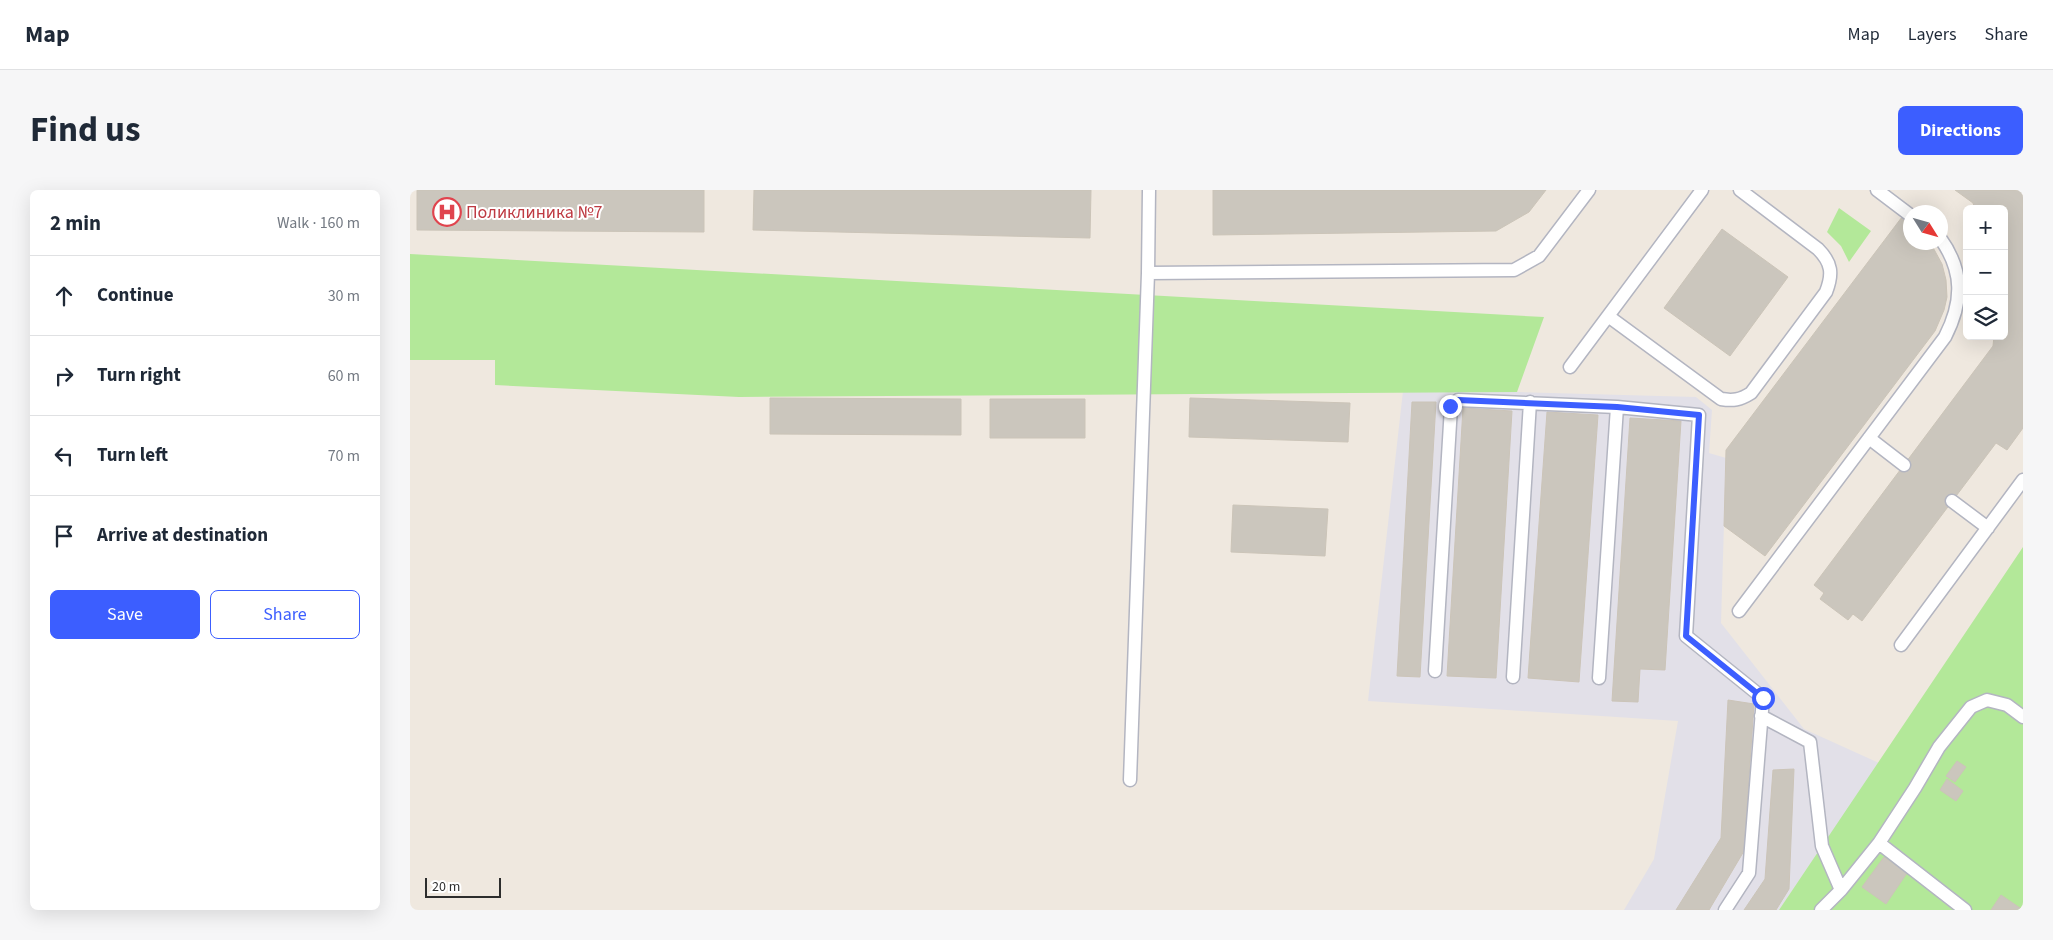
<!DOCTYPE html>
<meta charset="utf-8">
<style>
body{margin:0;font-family:"Source Sans 3",sans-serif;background:#f6f6f7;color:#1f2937}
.controls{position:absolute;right:15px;top:15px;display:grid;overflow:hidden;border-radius:8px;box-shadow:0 5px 20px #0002}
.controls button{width:45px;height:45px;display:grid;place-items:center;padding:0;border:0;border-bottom:1px solid #e0e1e3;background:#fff;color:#1f2937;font:25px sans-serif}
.compass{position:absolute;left:1493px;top:15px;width:45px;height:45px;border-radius:50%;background:#fff;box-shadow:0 5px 20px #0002;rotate:127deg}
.scale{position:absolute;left:15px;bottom:12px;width:76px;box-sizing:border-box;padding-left:5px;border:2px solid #2d2d2d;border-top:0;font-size:14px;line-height:18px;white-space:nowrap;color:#2d2d2d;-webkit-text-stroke:4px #fff;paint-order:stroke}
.stop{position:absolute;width:15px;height:15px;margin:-11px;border:4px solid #3c5eff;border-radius:50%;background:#fff}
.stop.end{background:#3c5eff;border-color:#fff;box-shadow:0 1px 5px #0008}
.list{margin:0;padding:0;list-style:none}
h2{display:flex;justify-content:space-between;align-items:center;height:65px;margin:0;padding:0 20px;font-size:21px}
h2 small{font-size:16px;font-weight:400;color:#747a83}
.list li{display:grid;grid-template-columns:32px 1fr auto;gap:15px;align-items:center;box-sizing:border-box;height:80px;padding:0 20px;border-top:1px solid #e0e1e3}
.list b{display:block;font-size:19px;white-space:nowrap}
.list em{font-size:16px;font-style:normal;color:#747a83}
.actions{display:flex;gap:10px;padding:15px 20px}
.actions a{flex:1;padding:11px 0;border:1px solid #3c5eff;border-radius:8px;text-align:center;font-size:18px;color:#3c5eff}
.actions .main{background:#3c5eff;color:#fff}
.icon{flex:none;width:28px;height:28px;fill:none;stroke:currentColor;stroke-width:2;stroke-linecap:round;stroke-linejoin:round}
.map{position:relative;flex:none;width:1613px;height:720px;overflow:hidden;border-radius:8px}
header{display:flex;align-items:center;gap:30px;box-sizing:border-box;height:70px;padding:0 25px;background:#fff;border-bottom:1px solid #e0e1e3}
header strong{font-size:24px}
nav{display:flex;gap:28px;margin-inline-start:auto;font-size:18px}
.intro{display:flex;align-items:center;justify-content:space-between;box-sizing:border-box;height:120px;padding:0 30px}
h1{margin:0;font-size:35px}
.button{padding:12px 22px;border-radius:8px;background:#3c5eff;color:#fff;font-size:18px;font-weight:700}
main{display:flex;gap:30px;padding:0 30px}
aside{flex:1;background:#fff;border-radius:8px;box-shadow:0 5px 20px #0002}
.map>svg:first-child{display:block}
.industrial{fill:#e2e0e8}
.green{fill:#b3e899}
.building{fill:#cbc6bd;stroke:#cbc4b8}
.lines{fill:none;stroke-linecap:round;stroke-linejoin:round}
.lane-casing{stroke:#b3b5c1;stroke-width:15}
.lane{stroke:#fff;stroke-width:12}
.route{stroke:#3c5eff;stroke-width:6}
.labels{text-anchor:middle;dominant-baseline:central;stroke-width:4;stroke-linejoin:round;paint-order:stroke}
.health-label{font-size:18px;fill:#be3a42;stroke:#fff;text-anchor:start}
</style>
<header>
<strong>Map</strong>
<nav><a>Map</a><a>Layers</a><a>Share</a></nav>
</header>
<div class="intro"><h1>Find us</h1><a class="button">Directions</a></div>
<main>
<aside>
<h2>2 min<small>Walk · 160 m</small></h2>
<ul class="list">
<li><svg class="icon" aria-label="ahead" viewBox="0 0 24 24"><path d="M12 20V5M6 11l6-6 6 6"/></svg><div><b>Continue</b></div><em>30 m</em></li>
<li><svg class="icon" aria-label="right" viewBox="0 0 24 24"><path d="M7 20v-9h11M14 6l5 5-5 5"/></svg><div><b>Turn right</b></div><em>60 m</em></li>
<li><svg class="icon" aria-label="left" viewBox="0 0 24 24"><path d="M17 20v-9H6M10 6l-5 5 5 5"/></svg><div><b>Turn left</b></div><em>70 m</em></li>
<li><svg class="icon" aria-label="arrive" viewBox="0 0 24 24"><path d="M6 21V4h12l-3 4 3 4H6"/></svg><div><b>Arrive at destination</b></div></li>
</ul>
<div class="actions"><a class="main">Save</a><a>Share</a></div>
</aside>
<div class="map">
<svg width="1613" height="720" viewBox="0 0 1613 720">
<rect width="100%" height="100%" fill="#efe8df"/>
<path class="industrial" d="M993,201L1107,202L1286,207L1302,220L1299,263L1316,268L1311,433L1394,539L1469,573L1369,720H1214L1244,669L1268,531L958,511Z"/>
<path class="green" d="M1429,18L1461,41L1439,72L1431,56L1417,42Z
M0,64L1134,127L1107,202L329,207L85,195V170H0Z
M1613,357V720H1369Z"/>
<path class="building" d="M7,0H294V42L7,40Z
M344,0H681L680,48L343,40Z
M803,0H1136L1119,22L1086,41L803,45Z
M1545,0H1613V238L1597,260L1586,253L1452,431L1443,424L1438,430L1410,409L1414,403L1404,395L1583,156L1584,146H1594V19H1565L1563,13Z
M1492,27L1500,34V52H1520L1532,74L1536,90L1537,107L1534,120L1525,141L1355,366L1314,336L1316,260Z
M1312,39L1378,87L1320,166L1254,118Z
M360,208L551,209V245L360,244Z
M780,208L940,213L938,252L779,247Z
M580,209H675V248H580Z
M1002,212H1026L1010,487L987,486Z
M1053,218L1102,221L1086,488L1037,486Z
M1137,222L1188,225L1169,492L1118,488Z
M1220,228L1271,231L1255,480L1230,479L1228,512L1202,511Z
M823,315L918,319L915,366L821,362Z
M1318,510L1344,514L1334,661L1299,720H1266L1311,648Z
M1547,571L1556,577L1545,592L1536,586Z
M1384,579L1379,699L1366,720H1334L1355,689L1363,580Z
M1537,589L1553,601L1546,611L1530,600Z
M1474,667L1497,683L1476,714L1452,697Z
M1591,705L1613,720H1581Z"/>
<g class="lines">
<defs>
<path id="lane" d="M1467,0L1500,25
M738,83L1104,80L1129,66L1179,0
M1198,126L1311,209C1323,211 1330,210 1341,203L1416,102C1423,84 1422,73 1408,59L1330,0
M1160,177L1292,0
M1459,248L1494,275
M1542,311L1578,338
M1329,421L1535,147C1553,112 1554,81 1530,48
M1491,455L1613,290
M1025,481L1041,217L1048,210L1207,217L1289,225L1276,446L1353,508L1339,683L1315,720
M1103,487L1120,212
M1189,488L1207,217
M1351,526L1400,552L1412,656L1431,700
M720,590L738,83L739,0
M1469,653L1555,720
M1411,720L1431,700L1469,653L1505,598L1529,557L1561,517L1577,510L1597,515L1613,527"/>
</defs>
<use href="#lane" class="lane-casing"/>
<use href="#lane" class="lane"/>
</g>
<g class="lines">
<path class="route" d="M1040,216L1048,210L1207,217L1289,225L1276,446L1353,508"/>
</g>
<defs>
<symbol id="hospital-ring" viewBox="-11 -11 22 22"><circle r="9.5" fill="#fff" stroke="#e0444e" stroke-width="1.5"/><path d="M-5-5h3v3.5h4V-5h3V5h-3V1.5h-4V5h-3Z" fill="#e0444e"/></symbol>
</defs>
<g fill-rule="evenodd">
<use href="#hospital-ring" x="21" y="6" width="32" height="32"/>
</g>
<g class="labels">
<g class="health-label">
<text x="56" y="22">Поликлиника №7</text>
</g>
</g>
</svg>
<div class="controls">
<button>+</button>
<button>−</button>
<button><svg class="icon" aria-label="layers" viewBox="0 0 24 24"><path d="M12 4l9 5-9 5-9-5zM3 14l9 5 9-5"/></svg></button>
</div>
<svg class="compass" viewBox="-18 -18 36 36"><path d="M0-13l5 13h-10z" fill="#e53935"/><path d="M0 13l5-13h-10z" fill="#747a83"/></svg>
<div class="scale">20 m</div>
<div class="stop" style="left:1353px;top:508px"></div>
<div class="stop end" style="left:1040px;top:216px"></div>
</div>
</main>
